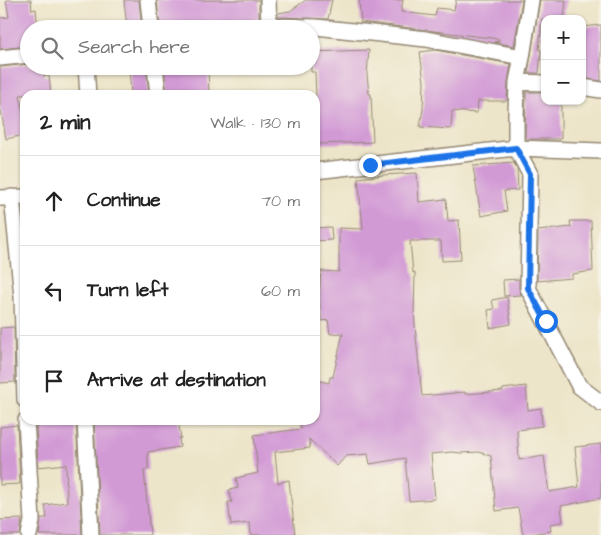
<!DOCTYPE html>
<meta charset="utf-8">
<style>
body{margin:0;font-family:"Architects Daughter",sans-serif;background:#f2f2f2;color:#222}
.controls{position:absolute;right:15px;top:15px;display:grid;overflow:hidden;border-radius:10px;box-shadow:0 1px 4px #0004}
.controls button{width:45px;height:45px;display:grid;place-items:center;padding:0;border:0;border-bottom:1px solid #e0e0e0;background:#fff;color:#222;font:25px sans-serif}
.stop{position:absolute;width:15px;height:15px;margin:-11px;border:4px solid #1a73e8;border-radius:50%;background:#fff}
.stop.end{background:#1a73e8;border-color:#fff;box-shadow:0 1px 5px #0008}
.list{margin:0;padding:0;list-style:none}
h2{display:flex;justify-content:space-between;align-items:center;height:65px;margin:0;padding:0 20px;font-size:21px}
h2 small{font-size:16px;font-weight:400;color:#767676}
.list li{display:grid;grid-template-columns:32px 1fr auto;gap:15px;align-items:center;box-sizing:border-box;height:90px;padding:0 20px;border-top:1px solid #e0e0e0}
.list b{display:block;font-size:19px;white-space:nowrap}
.list em{font-size:16px;font-style:normal;color:#767676}
.icon{flex:none;width:28px;height:28px;fill:none;stroke:currentColor;stroke-width:2;stroke-linecap:round;stroke-linejoin:round}
.map{position:relative;flex:none;width:601px;height:535px;overflow:hidden}
.search{position:absolute;background:#fff;box-shadow:0 1px 4px #0004;left:20px;top:20px;width:300px;height:55px;display:flex;align-items:center;gap:12px;box-sizing:border-box;padding:0 18px;border-radius:28px;color:#767676;font-size:19px}
.panel{position:absolute;background:#fff;box-shadow:0 1px 4px #0004;left:20px;top:90px;width:300px;height:335px;border-radius:15px}
.map>svg:first-child{display:block}
.building{fill:#d29ad5}
.lines{fill:none;stroke-linecap:round;stroke-linejoin:round}
.street-casing{stroke:#948874;stroke-width:18}
.street{stroke:#fff;stroke-width:15}
.route{stroke:#1a73e8;stroke-width:6}
</style>
<div class="map">
<svg width="601" height="535" viewBox="0 0 601 535">
<rect width="100%" height="100%" fill="#f7f3e8"/>
<filter id="ink" filterUnits="userSpaceOnUse"><feTurbulence type="fractalNoise" baseFrequency=".02" numOctaves="2"/><feDisplacementMap in="SourceGraphic" scale="10" xChannelSelector="R" yChannelSelector="G"/><feConvolveMatrix kernelMatrix="1 2 1 2 8 2 1 2 1" color-interpolation-filters="sRGB"/></filter>
<filter id="wash" filterUnits="userSpaceOnUse"><feTurbulence type="fractalNoise" baseFrequency=".0096" numOctaves="4" result="noise"/><feDisplacementMap in="SourceGraphic" scale="20" xChannelSelector="R" yChannelSelector="G"/><feGaussianBlur stdDeviation="1.12" result="paint"/><feColorMatrix in="noise" values="0 0 0 0 0 0 0 0 0 0 0 0 0 0 0 0 0 1.4 0 .05"/><feComposite in="paint" operator="in"/></filter>
<g filter="url(#wash)">
<rect width="100%" height="100%" fill="#ede5c9"/>
<g id="blocks">
<path class="building" d="M6,0H31L32,10L36,9L38,29H29V46L0,49V18L9,17Z
M124,0H139L142,29H127Z
M157,0H259V18L249,22L212,23V25H206L207,28L197,29H160Z
M306,0H332L328,19L278,17V13L290,11Z
M359,0H403L401,12L435,16L437,8L454,10L456,0H522L514,46L494,42L499,41V39L361,22Z
M540,0H566L564,19H542L539,50H541L539,73H528Z
M601,25V81L582,78V27Z
M369,50L367,74L369,94H371L373,142L318,144L315,72H311V52Z
M435,50L511,64L508,82L507,101H478L477,113L452,111L451,129L420,127L423,109L424,82L420,52Z
M29,64V66H42L44,76H49L51,95H20L25,125V135L6,139L1,110H0V67Z
M129,66H146L149,95H131Z
M164,66H208L209,95H167Z
M526,92H545V101H561V139H525Z
M514,163L517,169L518,190L504,191L507,211L481,216L473,166Z
M417,173L419,202L446,199L448,221L459,220L461,260L442,261L441,241H410L413,273L415,272L414,313L416,337L422,396L465,392V394L503,391V389L526,386L528,410L541,408L542,426L526,428V429L517,430L519,460L544,456L549,492L579,487L575,447L601,444V498L561,506L563,522L550,524L551,531L523,535L518,508L496,511L491,456L479,452L461,453L452,452L431,454L435,499L409,501L405,458L370,464L368,454L346,456L337,466L309,439L310,448L275,452L278,483L289,480L295,535H251L250,523L231,525L228,502H232L229,490L238,488L236,478L258,473L254,435L301,429L299,420H315V388L317,380L329,383L330,377H333L343,333L330,334L328,320L321,321L319,297L321,271L339,272V228L363,229L358,178L383,175Z
M570,221H591L593,271L572,274V278L537,281L538,231L571,227Z
M331,227L332,240L315,241V228Z
M519,279V288L521,295L504,296L503,280Z
M507,297L511,324L490,328L488,310L494,309L492,300Z
M14,327L15,382L0,383V328Z
M45,420H76L82,535H39L41,518H47L45,505L67,502L66,464L38,467L36,424L46,423Z
M94,420H178L181,438H179L180,447L148,452V470H144L150,535H100Z
M17,425L20,484L0,485V427Z
M22,519L20,535H0V520Z"/>
</g>
</g>
<g filter="url(#ink)">
<use href="#blocks" fill-opacity="0" stroke="#948874" stroke-width="1"/>
<g class="lines">
<defs>
<path id="street" d="M148,0L151,29
M268,0L269,26
M531,0L522,57L517,82L516,115V148L530,174L528,288L579,386L601,403
M255,29L269,26L316,27L426,39L522,57
M0,58L29,55
M86,66L88,95
M155,66L158,95
M517,82L545,83
M582,87L601,90
M315,171L516,148L601,151
M12,197L22,296L25,400
M0,198L25,197
M26,420L32,521L29,535
M85,420L91,535"/>
</defs>
<use href="#street" class="street-casing"/>
<use href="#street" class="street"/>
</g>
</g>
<g class="lines" filter="url(#ink)">
<path class="route" d="M370,165L516,148L530,174L528,288L546,321"/>
</g>
</svg>
<div class="controls">
<button>+</button>
<button>−</button>
</div>
<div class="stop" style="left:546px;top:321px"></div>
<div class="stop end" style="left:370px;top:165px"></div>
<div class="search"><svg class="icon" aria-label="search" viewBox="0 0 24 24"><circle cx="10" cy="10" r="6"/><path d="M15 15l6 6"/></svg>Search here</div>
<section class="panel">
<h2>2 min<small>Walk · 130 m</small></h2>
<ul class="list">
<li><svg class="icon" aria-label="ahead" viewBox="0 0 24 24"><path d="M12 20V5M6 11l6-6 6 6"/></svg><div><b>Continue</b></div><em>70 m</em></li>
<li><svg class="icon" aria-label="left" viewBox="0 0 24 24"><path d="M17 20v-9H6M10 6l-5 5 5 5"/></svg><div><b>Turn left</b></div><em>60 m</em></li>
<li><svg class="icon" aria-label="arrive" viewBox="0 0 24 24"><path d="M6 21V4h12l-3 4 3 4H6"/></svg><div><b>Arrive at destination</b></div></li>
</ul>
</section>
</div>
